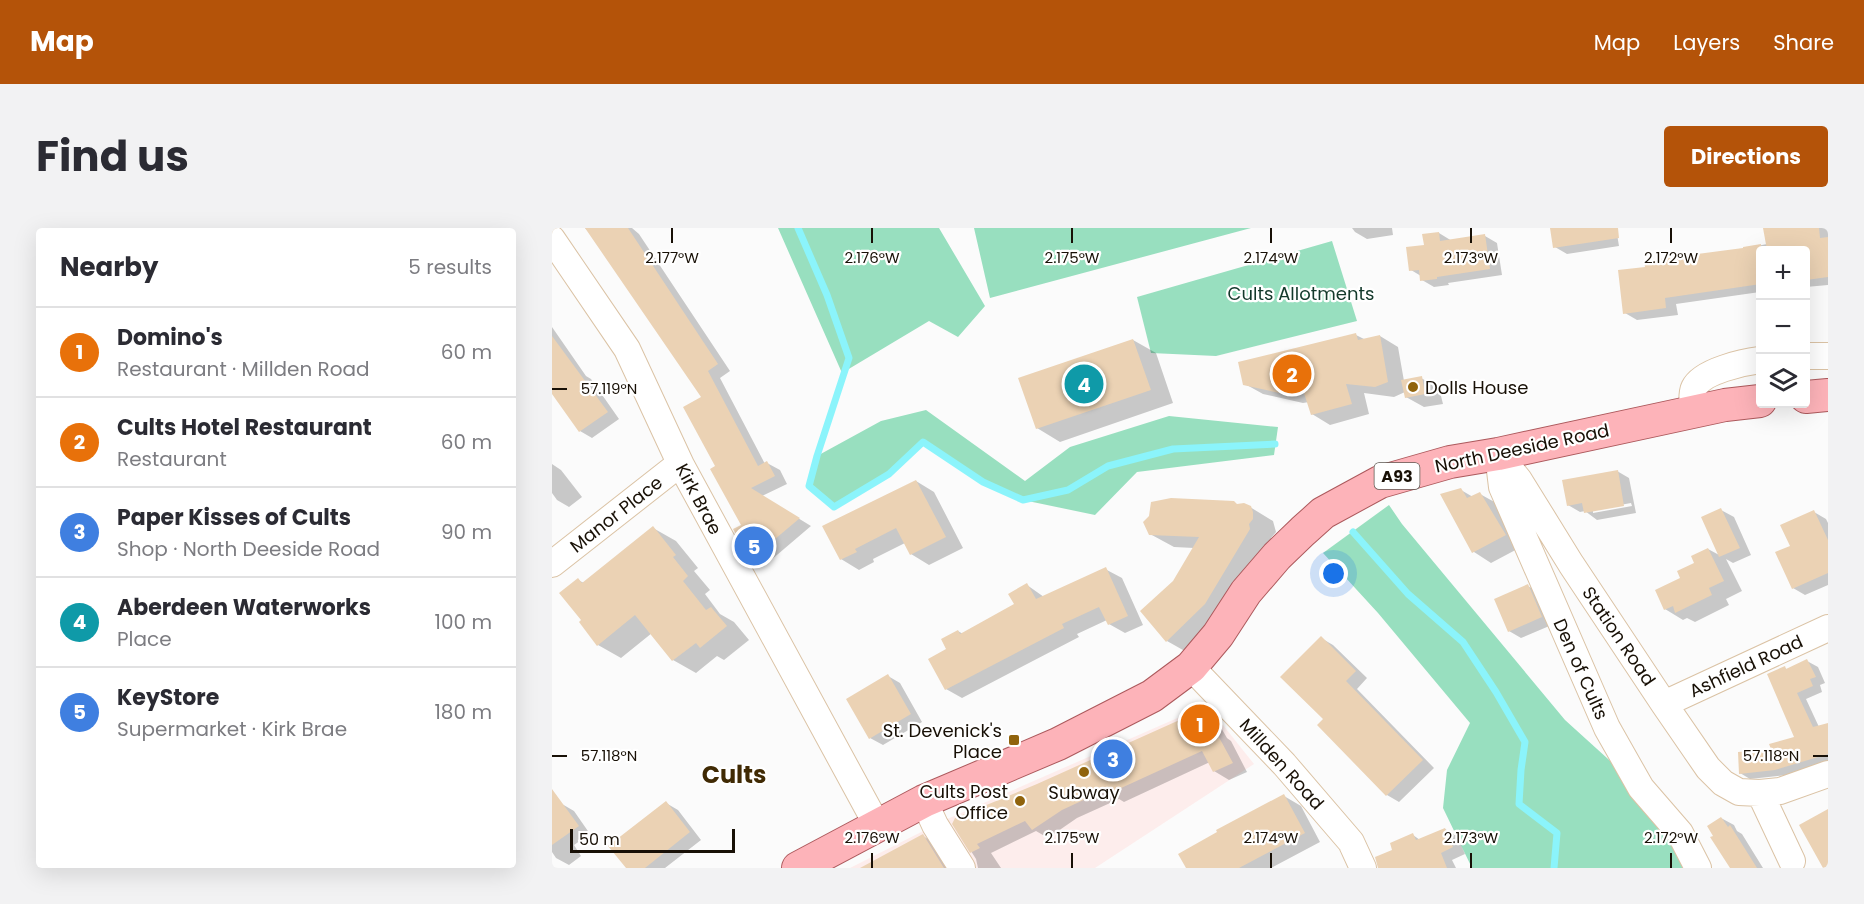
<!DOCTYPE html>
<meta charset="utf-8">
<style>
body{margin:0;font-family:Poppins,sans-serif;background:#f2f2f3;color:#2b2b33}
.controls{position:absolute;right:18px;top:18px;display:grid;overflow:hidden;border-radius:6px;box-shadow:0 6px 24px #0002}
.controls button{width:54px;height:54px;display:grid;place-items:center;padding:0;border:0;border-bottom:2px solid #e1e1e2;background:#fff;color:#2b2b33;font:30px sans-serif}
.scale{position:absolute;left:18px;bottom:15px;width:165px;box-sizing:border-box;padding-left:6px;border:3px solid #181006;border-top:0;font-size:16px;line-height:21px;white-space:nowrap;color:#181006;-webkit-text-stroke:4px #fff;paint-order:stroke}
.you{position:absolute;left:782px;top:346px;width:21px;height:21px;margin:-15px;border:4px solid #fff;border-radius:50%;background:#1a73e8;box-shadow:0 0 0 9px #1a73e833}
.badge{display:grid;place-items:center;width:39px;height:39px;border-radius:50%;background:#b45309;color:#fff;font-size:20px;font-weight:700}
.pin{position:absolute;translate:-50% -50%;border:3px solid #fff;box-shadow:0 2px 6px #0006}
.list{margin:0;padding:0;list-style:none}
h2{display:flex;justify-content:space-between;align-items:center;height:78px;margin:0;padding:0 24px;font-size:26px}
h2 small{font-size:20px;font-weight:400;color:#7c7c81}
.list li{display:grid;grid-template-columns:39px 1fr auto;gap:18px;align-items:center;box-sizing:border-box;height:90px;padding:0 24px;border-top:2px solid #e1e1e2}
.list b{display:block;font-size:22px;white-space:nowrap}
.list p{margin:0;font-size:20px;white-space:nowrap;color:#7c7c81}
.list em{font-size:20px;font-style:normal;color:#7c7c81}
.icon{flex:none;width:33px;height:33px;fill:none;stroke:currentColor;stroke-width:2;stroke-linecap:round;stroke-linejoin:round}
.map{position:relative;flex:none;width:1276px;height:640px;overflow:hidden;border-radius:6px}
header{display:flex;align-items:center;gap:36px;box-sizing:border-box;height:84px;padding:0 30px;background:#b45309;color:#fff}
header strong{font-size:28px}
nav{display:flex;gap:33px;margin-inline-start:auto;font-size:21px}
.intro{display:flex;align-items:center;justify-content:space-between;box-sizing:border-box;height:144px;padding:0 36px}
h1{margin:0;font-size:42px}
.button{padding:15px 27px;border-radius:6px;background:#b45309;color:#fff;font-size:21px;font-weight:700}
main{display:flex;gap:36px;padding:0 36px}
aside{flex:1;background:#fff;border-radius:6px;box-shadow:0 6px 24px #0002}
.map>svg:first-child{display:block}
.commercial{fill:#fdedec}
.green{fill:#98dfbf}
.shadow{fill:#0003;fill-rule:evenodd}
.lines{fill:none;stroke-linecap:round;stroke-linejoin:round}
.stream{stroke:#8bf4fb;stroke-width:7}
.building{fill:#ebd2b4}
.minor-casing{stroke:#dbc3a5;stroke-width:28}
.major-casing{stroke:#ac595c;stroke-width:34}
.minor{stroke:#fff;stroke-width:26}
.major{stroke:#fdb3b9;stroke-width:32}
.ticks{fill:none;stroke:#181006;stroke-width:2}
.poi-dot{fill:#90630c;stroke:#fff;stroke-width:2}
.labels{text-anchor:middle;dominant-baseline:central;stroke-width:4.5;stroke-linejoin:round;paint-order:stroke}
.shield{fill:#fff;stroke:#5d5851;stroke-width:1.5}
.shield-label{font-size:16px;font-weight:bold;fill:#181006}
.park-label{font-size:18px;fill:#13392b;stroke:#fff}
.poi-label{font-size:18px;fill:#181006;stroke:#fff;text-anchor:end}
.street-label{font-size:18px;fill:#181006;stroke:#fff}
.district-label{font-size:24px;font-weight:bold;fill:#402a04;stroke:#fff}
.ticks-label{font-size:15px;text-anchor:middle;fill:#181006;stroke:#fff;stroke-width:4.5;stroke-linejoin:round;paint-order:stroke}
</style>
<header>
<strong>Map</strong>
<nav><a>Map</a><a>Layers</a><a>Share</a></nav>
</header>
<div class="intro"><h1>Find us</h1><a class="button">Directions</a></div>
<main>
<aside>
<h2>Nearby<small>5 results</small></h2>
<ul class="list">
<li><span class="badge" style="background:#e8710a">1</span><div><b>Domino's</b><p>Restaurant · Millden Road</p></div><em>60 m</em></li>
<li><span class="badge" style="background:#e8710a">2</span><div><b>Cults Hotel Restaurant</b><p>Restaurant</p></div><em>60 m</em></li>
<li><span class="badge" style="background:#3f7fe0">3</span><div><b>Paper Kisses of Cults</b><p>Shop · North Deeside Road</p></div><em>90 m</em></li>
<li><span class="badge" style="background:#0f9aa8">4</span><div><b>Aberdeen Waterworks</b><p>Place</p></div><em>100 m</em></li>
<li><span class="badge" style="background:#3f7fe0">5</span><div><b>KeyStore</b><p>Supermarket · Kirk Brae</p></div><em>180 m</em></li>
</ul>
</aside>
<div class="map">
<svg width="1276" height="640" viewBox="0 0 1276 640">
<rect width="100%" height="100%" fill="#fbfbfb"/>
<path class="commercial" d="M655,477L702,536L543,640H298L393,592Z"/>
<path class="green" d="M226,0H387L433,78L406,109L377,93L290,145Z
M422,0H699L438,70Z
M780,13L805,93L664,128L599,125L585,69Z
M374,182L473,253L518,219L617,188L726,199L722,227L585,244L543,287L471,272L431,254L371,214L337,246L282,279L257,258L265,228L329,193Z
M837,277L850,296L1013,492L1066,540L1124,613L1137,640H920L891,580L895,542L918,495L826,385L771,325Z"/>
<path class="shadow" d="M33,0H80L87,6L178,143L168,150L213,236L215,235L228,242L235,256L210,268L259,298L212,338L199,331L191,298L165,239L151,170L38,5Z
M800,0H840L841,7L815,11L803,4Z
M1000,0H1064L1067,18L1015,26L1003,19Z
M1213,0H1276V57L1254,59V22H1208V64L1124,76L1126,87L1085,92L1073,85L1095,40L1215,16Z
M887,5L900,13L933,8L945,15L950,47L896,55L897,57L882,59L870,52L869,48L859,42L874,18Z
M0,99L34,148L39,151L67,191L40,210L28,203L0,163Z
M804,107L814,112L828,108L846,119L852,153L869,150L887,160L891,176L872,179L854,169L853,164L842,169L812,165L817,186L778,197L760,186L757,174L751,175L711,166L693,156Z
M581,112L604,125L621,175L508,214L485,200Z
M0,236L9,242L30,269L17,279L5,272L0,265Z
M1065,243L1077,250L1084,285L1045,292L1033,283L1028,284L1016,277ZM1079,275L1080,278L1041,285V282Z
M364,253L382,264L411,320L377,337L359,326L353,315L321,331L322,334L307,342L289,331Z
M909,262L921,269L928,266L946,276L971,318L939,335L922,324L890,267Z
M686,277L698,279L721,293L724,304L719,310L720,315L638,426L615,413L622,354L642,320L622,319L598,306Z
M1169,282L1182,289L1199,327L1181,335L1174,331L1190,363L1174,371L1177,377L1143,394L1135,390L1131,392L1113,381L1130,350L1156,321L1169,328L1151,290Z
M1262,284L1274,291L1276,295V357L1253,367L1241,360L1240,319Z
M101,300L124,313L146,340L142,343L158,362L153,366L168,386L182,394L197,412L172,432L165,428L144,445L121,432L100,405L69,430L46,417L31,393L26,352L32,355Z
M553,341L570,350L591,397L573,405L557,396L555,392L525,406L527,409L410,470L394,461L396,421L406,403L411,406L464,377L475,357L492,369Z
M976,358L988,365L1002,396L969,410L957,403Z
M769,410L781,417L815,450L805,461L882,540L847,574L835,567L773,491Z
M1255,433L1266,439L1273,455L1268,457L1270,464L1254,471L1267,499L1276,497V534L1234,547L1198,551L1188,545L1221,523L1244,510L1233,440L1236,442Z
M336,448L348,455L370,494L331,517L318,510Z
M653,489L668,498L675,510L679,513L695,544L677,552L662,543L658,534L572,574L567,571L525,590L496,610L484,603L439,625L449,640H426L424,631L402,596L632,492L638,495Z
M732,568L749,578L768,614L719,640H636Z
M114,575L126,582L149,612L113,640H76Z
M10,576L22,583L38,606L22,617L29,628L17,637L4,630L0,624V578Z
M1169,590L1182,597L1185,603L1190,606L1211,640H1179Z
M893,601L905,608L913,626L900,632L904,640H827L842,622L861,607L868,612Z
M371,608L384,616L400,640H311Z"/>
<g class="lines">
<path class="stream" d="M246,0L275,67L297,130L265,228L257,258L282,279L337,246L371,214L431,254L471,272L516,262L556,238L621,221L723,216
M801,304L856,366L911,414L944,464L973,514L969,542L967,576L1005,605L1002,640"/>
</g>
<path class="building" d="M33,0H76L166,136L156,143L206,238L215,233L223,248L199,260L248,290L198,332L181,301L189,297L158,241L163,238L131,179L149,169Z
M998,0H1066L1067,10L1001,20Z
M1211,0H1267L1268,10L1276,9V49L1254,52V22H1215Z
M887,4L888,13L933,6L938,41L885,49V51L868,53L867,42L857,43L854,19L872,17L870,6Z
M1209,16V56L1113,70L1114,80L1071,86L1066,42L1093,39L1092,33L1191,20V19Z
M804,105L806,112L828,107L836,154L823,159L794,156L800,176L759,187L751,162L732,166L691,157L686,134Z
M0,108L56,184L27,204L0,166Z
M581,111L599,162L484,201L466,150Z
M870,148L873,166L853,170L849,152Z
M1066,242L1072,278L1032,285L1030,275L1015,278L1010,252Z
M364,252L394,309L358,327L344,300L303,321L305,324L288,332L270,298Z
M909,260L915,270L928,264L954,307L920,325L888,266Z
M619,270L682,273L685,276L692,275L699,278L701,284V291L697,296L698,301L653,376L614,414L588,383L621,353L647,309L597,307L591,294L597,288L599,274Z
M1169,280L1188,320L1167,329L1149,289Z
M1262,282L1276,312V345L1240,361L1223,324L1238,318L1228,297Z
M101,298L124,327L121,329L136,348L131,353L154,382L159,379L175,398L148,420L144,415L120,433L83,387L45,418L27,394L29,392L7,365L26,350L30,355Z
M1156,320L1172,353L1157,360L1160,367L1123,385L1121,378L1112,382L1103,362L1128,350L1125,343L1142,335L1139,328Z
M554,339L576,388L556,397L547,379L510,396L512,400L393,462L376,431L394,421L389,411L406,402L408,406L462,376L456,366L475,355L484,371Z
M976,356L990,389L956,404L942,371Z
M769,408L804,443L794,453L871,532L834,568L765,497L771,491L728,449Z
M1255,431L1264,449L1258,451L1261,458L1245,465L1261,499L1276,495V526L1223,542L1187,546L1186,524L1219,521L1217,516L1242,509L1215,446L1233,438L1234,441Z
M336,446L359,486L317,511L294,471Z
M653,487L660,501L663,502L681,535L661,544L650,523L556,566L553,562L510,582L480,602L473,593L425,616L428,620L418,625L400,596L403,590L485,556L632,490L635,495Z
M0,561L27,598L0,617Z
M732,566L753,605L687,640H634L626,626L665,604L664,602Z
M114,573L138,604L93,640H74L56,618Z
M1276,581V640H1271L1247,597Z
M1169,589L1176,599L1178,597L1205,640H1178L1158,609L1161,608L1155,598Z
M893,600L901,619L889,625L895,640H826L823,629L840,622L838,615L861,605L864,612Z
M371,606L392,640H308Z"/>
<g class="lines">
<defs>
<path id="minor" d="M0,11L75,121L129,237L325,597
M1254,128H1276
M1140,184C1141,177 1139,166 1142,160C1150,143 1192,134 1208,132
M946,226L967,252L1019,336L1112,476L1156,540L1171,555L1187,564L1208,565L1228,563L1276,546
M946,226L950,259L1055,500L1089,560L1128,605L1146,640
M0,336L121,241L129,237
M639,439L732,536L799,614L811,640
M1112,476L1276,400
M1208,565L1240,633
M372,573L383,597L410,640"/>
<path id="major" d="M1254,169L1276,167
M246,640L372,573L506,516L600,468L639,439L666,407L694,364L725,328L751,303L771,285L828,254L898,234L946,226L1173,177L1208,173"/>
</defs>
<use href="#minor" class="minor-casing"/>
<use href="#major" class="major-casing"/>
<use href="#minor" class="minor"/>
<use href="#major" class="major"/>
</g>
<path class="ticks" d="M120,0V15M320,0V15M520,0V15M719,0V15M919,0V15M1119,0V15M0,161H15M0,528H15M1261,528H1276M320,625V640M520,625V640M719,625V640M919,625V640M1119,625V640"/>
<g class="poi-dot">
<circle cx="861" cy="159" r="6"/>
<rect x="456" y="506" width="12" height="12" rx="3"/>
<circle cx="532" cy="544" r="6"/>
<circle cx="468" cy="573" r="6"/>
</g>
<g class="labels">
<rect class="shield" x="822.5" y="235" width="45" height="26" rx="4.5"/>
<g class="shield-label">
<text x="845" y="248">A93</text>
</g>
<g class="park-label">
<text x="749" y="65">Cults Allotments</text>
</g>
<g class="poi-label">
<text x="873" y="159" text-anchor="start">Dolls House</text>
<text x="450" y="502">St. Devenick's<tspan x="450" dy="21">Place</tspan></text>
<text x="456" y="563">Cults Post<tspan x="456" dy="21">Office</tspan></text>
<text x="532" y="564" text-anchor="middle">Subway</text>
</g>
<g class="street-label">
<text transform="translate(970 220) rotate(-12)">North Deeside Road</text>
<text transform="translate(147 271) rotate(62)">Kirk Brae</text>
<text transform="translate(64 286) rotate(-38)">Manor Place</text>
<text transform="translate(1067 408) rotate(56)">Station Road</text>
<text transform="translate(1194 438) rotate(-25)">Ashfield Road</text>
<text transform="translate(1029 441) rotate(66)">Den of Cults</text>
<text transform="translate(730 536) rotate(48)">Millden Road</text>
</g>
<g class="district-label">
<text x="182" y="546">Cults</text>
</g>
</g>
<g class="ticks-label">
<text x="120" y="35">2.177°W</text>
<text x="320" y="35">2.176°W</text>
<text x="520" y="35">2.175°W</text>
<text x="719" y="35">2.174°W</text>
<text x="919" y="35">2.173°W</text>
<text x="1119" y="35">2.172°W</text>
<text x="57" y="166">57.119°N</text>
<text x="57" y="533">57.118°N</text>
<text x="1219" y="533">57.118°N</text>
<text x="320" y="615">2.176°W</text>
<text x="520" y="615">2.175°W</text>
<text x="719" y="615">2.174°W</text>
<text x="919" y="615">2.173°W</text>
<text x="1119" y="615">2.172°W</text>
</g>
</svg>
<div class="controls">
<button>+</button>
<button>−</button>
<button><svg class="icon" aria-label="layers" viewBox="0 0 24 24"><path d="M12 4l9 5-9 5-9-5zM3 14l9 5 9-5"/></svg></button>
</div>
<div class="scale">50 m</div>
<div class="you"></div>
<div class="pin badge" style="left:648px;top:496px;background:#e8710a">1</div>
<div class="pin badge" style="left:740px;top:146px;background:#e8710a">2</div>
<div class="pin badge" style="left:561px;top:531px;background:#3f7fe0">3</div>
<div class="pin badge" style="left:532px;top:156px;background:#0f9aa8">4</div>
<div class="pin badge" style="left:202px;top:318px;background:#3f7fe0">5</div>
</div>
</main>
